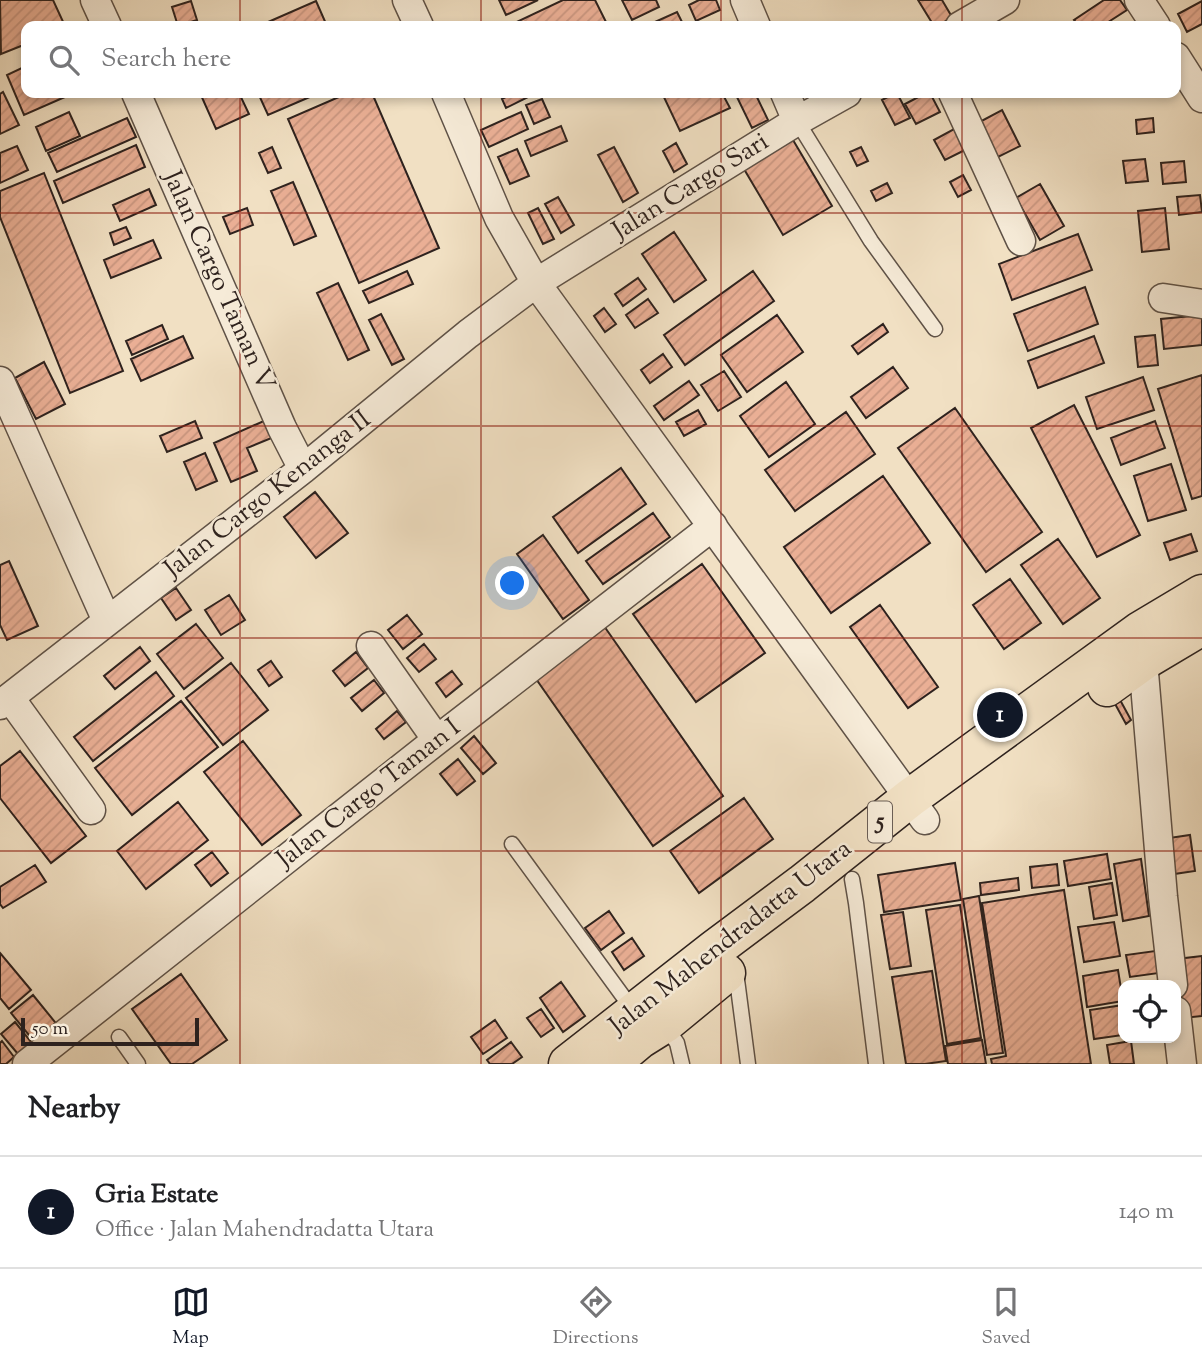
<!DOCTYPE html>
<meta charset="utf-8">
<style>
body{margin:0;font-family:"Sorts Mill Goudy",serif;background:#f6f6f6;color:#202124}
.controls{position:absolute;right:21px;bottom:21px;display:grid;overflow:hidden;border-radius:14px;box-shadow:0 4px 10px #0003}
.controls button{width:63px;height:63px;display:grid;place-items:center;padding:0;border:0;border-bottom:2px solid #e0e0e0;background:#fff;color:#202124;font:35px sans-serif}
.scale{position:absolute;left:21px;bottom:18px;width:178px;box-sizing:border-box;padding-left:7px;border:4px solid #2e221e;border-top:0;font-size:19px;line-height:24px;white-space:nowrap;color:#2e221e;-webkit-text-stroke:5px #f6ebd8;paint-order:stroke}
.you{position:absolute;left:513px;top:584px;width:24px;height:24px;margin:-18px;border:5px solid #fff;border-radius:50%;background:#1a73e8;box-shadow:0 0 0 10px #1a73e833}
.badge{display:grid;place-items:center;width:46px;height:46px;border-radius:50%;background:#111827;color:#fff;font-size:23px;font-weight:700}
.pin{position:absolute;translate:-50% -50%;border:4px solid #fff;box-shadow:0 2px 7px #0006}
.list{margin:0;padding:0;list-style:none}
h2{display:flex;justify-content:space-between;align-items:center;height:91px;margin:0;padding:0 28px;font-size:30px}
h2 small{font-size:23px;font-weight:400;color:#757577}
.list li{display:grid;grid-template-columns:46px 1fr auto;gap:21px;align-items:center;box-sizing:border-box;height:112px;padding:0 28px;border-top:2px solid #e0e0e0}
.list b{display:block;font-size:26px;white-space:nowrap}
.list p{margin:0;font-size:23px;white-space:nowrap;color:#757577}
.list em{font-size:23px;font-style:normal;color:#757577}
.icon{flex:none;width:38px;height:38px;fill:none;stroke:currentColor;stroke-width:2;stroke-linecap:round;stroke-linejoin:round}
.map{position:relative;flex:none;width:1202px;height:1064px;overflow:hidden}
.search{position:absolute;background:#fff;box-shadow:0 4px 10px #0003;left:21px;right:21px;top:21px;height:77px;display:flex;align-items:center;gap:18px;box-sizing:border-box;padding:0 24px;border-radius:14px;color:#757577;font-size:26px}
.sheet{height:203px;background:#fff}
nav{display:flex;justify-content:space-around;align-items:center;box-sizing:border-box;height:98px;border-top:2px solid #e0e0e0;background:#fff;font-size:19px;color:#757577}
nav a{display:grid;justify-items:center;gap:4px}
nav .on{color:#111827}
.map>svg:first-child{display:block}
.building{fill:url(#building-hatch);stroke:#2e221e;stroke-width:2}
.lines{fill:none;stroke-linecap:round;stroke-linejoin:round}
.lane-casing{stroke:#5f5247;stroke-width:17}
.street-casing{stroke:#5f5247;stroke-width:31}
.highway-casing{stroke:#2e221e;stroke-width:41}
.lane{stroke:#f6ebd8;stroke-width:14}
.street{stroke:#f6ebd8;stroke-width:28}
.highway{stroke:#f1e0c3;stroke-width:38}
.grid{fill:none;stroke:#8f2418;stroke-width:2;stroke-opacity:0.55}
.labels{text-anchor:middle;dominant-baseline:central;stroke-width:5;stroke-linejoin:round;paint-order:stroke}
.shield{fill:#f6ebd8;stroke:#6a5e56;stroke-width:2}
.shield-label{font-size:24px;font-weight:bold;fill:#2e221e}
.street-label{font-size:26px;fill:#2e221e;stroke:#f6ebd8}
</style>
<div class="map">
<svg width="1202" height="1064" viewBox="0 0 1202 1064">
<defs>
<pattern id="building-hatch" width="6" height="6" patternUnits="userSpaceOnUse" patternTransform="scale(1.75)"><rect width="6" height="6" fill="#eaaf95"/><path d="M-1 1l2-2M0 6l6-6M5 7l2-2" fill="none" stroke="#c99680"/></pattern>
</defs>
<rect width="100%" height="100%" fill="#f1e0c3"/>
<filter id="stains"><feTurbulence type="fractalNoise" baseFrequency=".00286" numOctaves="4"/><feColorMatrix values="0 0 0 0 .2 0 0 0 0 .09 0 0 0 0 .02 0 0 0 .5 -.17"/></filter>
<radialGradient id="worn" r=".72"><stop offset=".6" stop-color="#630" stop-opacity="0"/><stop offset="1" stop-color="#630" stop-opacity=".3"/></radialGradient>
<path class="building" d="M0,0H53L65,26H26V44L1,54Z
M499,0H538L506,15Z
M563,0H595L608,26H508Z
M622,0H656L659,7L632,20Z
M699,0H716L720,10L696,21L689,5Z
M918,0H942L952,17L938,26H934Z
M1104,0H1120L1127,10L1102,26H1079L1074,20Z
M191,1L197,20L178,26L172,7Z
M316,1L327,26H259Z
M1202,1V24L1187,32L1178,14Z
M677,12L684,26H646Z
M26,66V93H74L24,115L7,75Z
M3,92L19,125L0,134V94Z
M200,93H239L249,114L216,129Z
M258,93H319L268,115Z
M348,93H372L439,248L359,283L288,119Z
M513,93H536L506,108L502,99Z
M662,93H722L730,108L680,131Z
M735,93H755L768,120L752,128Z
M895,93H897L910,118L895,125L882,100Z
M926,93H930L940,112L916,124L905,104Z
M542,99L550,117L534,124L526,105Z
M1002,110L1020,146L992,160L974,125Z
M69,112L80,136L46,151L36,127Z
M521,112L528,129L489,147L481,130Z
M127,118L136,137L57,172L48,153Z
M1153,118L1154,132L1137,134L1136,120Z
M561,126L567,141L531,156L525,141Z
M954,129L965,150L945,160L934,140Z
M793,140L832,206L783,235L744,169Z
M676,143L687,164L674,172L663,151Z
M136,145L145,167L63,203L54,181Z
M17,146L28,170L0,183V153Z
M272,147L281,168L268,173L259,153Z
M614,147L638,193L623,202L598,155Z
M861,147L868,161L857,166L850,152Z
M517,149L529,176L510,184L498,157Z
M1145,159L1148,181L1126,183L1123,161Z
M1184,161L1186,182L1163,184L1161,163Z
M44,173L123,371L70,393L0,217V191Z
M963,175L971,190L958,197L950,182Z
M293,182L316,236L294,245L271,191Z
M887,183L892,193L876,201L871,191Z
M1040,184L1064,226L1040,240L1016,198Z
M149,189L156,205L120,221L113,205Z
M1200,195L1202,212L1179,215L1177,197Z
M558,197L574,225L561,233L545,204Z
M247,208L253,225L230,234L223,217Z
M538,208L554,239L543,244L528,213Z
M1165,208L1169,249L1142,252L1138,211Z
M126,227L131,238L114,245L110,233Z
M674,232L706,280L674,302L642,254Z
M1078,234L1092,270L1012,300L999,264Z
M153,240L161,258L111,278L104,260Z
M407,271L413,284L369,303L363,291Z
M753,271L774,301L685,365L664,335Z
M638,278L646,289L623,306L615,294Z
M338,283L369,350L348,360L317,293Z
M1085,287L1098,324L1028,351L1014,314Z
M648,299L658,313L635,328L626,315Z
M604,308L616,324L605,332L594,316Z
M381,314L404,359L392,365L369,320Z
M777,315L803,352L747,392L721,355Z
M1202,315V345L1164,349L1161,319Z
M883,324L888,332L858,354L852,346Z
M162,325L168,339L132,355L126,341Z
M1155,335L1158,365L1138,367L1135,337Z
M183,336L193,358L141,381L131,359Z
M1094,336L1104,363L1038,388L1028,361Z
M663,354L672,367L650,383L641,370Z
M44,362L65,404L36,419L15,378Z
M893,367L908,388L866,418L851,397Z
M724,371L741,397L718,411L701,385Z
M1202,375V496L1192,499L1158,389Z
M1143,377L1154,410L1097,429L1086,397Z
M689,381L699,395L664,420L654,406Z
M786,382L815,424L769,457L740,416Z
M1074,405L1140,535L1097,557L1031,428Z
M955,408L1042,532L986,572L898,448Z
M698,410L706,424L684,436L676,422Z
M846,412L875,454L795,511L765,470Z
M266,420L274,437L247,448L257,471L231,482L214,443Z
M195,421L202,438L167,452L160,436Z
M1155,421L1165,448L1121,465L1111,438Z
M205,453L217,481L196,490L184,462Z
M1171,464L1186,510L1148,521L1134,476Z
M621,468L646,504L578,553L553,517Z
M883,476L930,543L831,613L784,547Z
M315,492L348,533L316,558L284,517Z
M653,513L670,537L603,584L586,561Z
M1191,534L1197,551L1170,560L1164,543Z
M543,535L589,600L563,619L517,554Z
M1058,539L1100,598L1063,624L1021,565Z
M9,561L38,626L7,640L0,625V565Z
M702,564L765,653L696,702L633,614Z
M1010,579L1041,623L1004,649L973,605Z
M176,588L191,610L176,620L161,598Z
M229,595L245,620L221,635L205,610Z
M880,605L938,687L908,708L850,627Z
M407,615L422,634L403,649L388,630Z
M196,624L223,658L184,689L157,654Z
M604,626L723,796L653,846L534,676Z
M424,644L436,659L419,672L407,658Z
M140,647L150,661L115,689L104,676Z
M356,652L368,668L345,686L333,671Z
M271,661L282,677L269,686L258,670Z
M231,663L268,710L223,745L186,698Z
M452,671L462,684L446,697L436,683Z
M156,672L174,696L93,761L74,737Z
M374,680L384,693L362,711L351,698Z
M1119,698L1131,720L1126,724L1114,702Z
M181,701L218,747L132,815L95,768Z
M397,711L406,722L384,739L376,729Z
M474,736L496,763L483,774L461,748Z
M243,741L301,815L262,845L204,772Z
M20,751L86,836L51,863L0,798V766Z
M458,759L475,781L457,795L440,774Z
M744,798L773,839L699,893L670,851Z
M178,802L208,840L146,889L117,851Z
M1190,835L1195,871L1174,874L1169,838Z
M212,852L228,873L211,886L195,865Z
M1107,854L1111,879L1068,886L1064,861Z
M1141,859L1149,916L1123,921L1114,864Z
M955,863L961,900L884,912L878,875Z
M1057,864L1059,885L1032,888L1030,867Z
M35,865L46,882L3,908L0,904V887Z
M1018,878L1019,890L981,895L980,883Z
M1112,883L1117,915L1094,919L1089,887Z
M1064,890L1091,1064H992L991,1059L1006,1056L982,903Z
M979,896L1003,1053L987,1055L963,899Z
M960,905L981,1038L947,1044L926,910Z
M609,911L624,933L601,950L585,928Z
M903,912L911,966L890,969L881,915Z
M1114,922L1120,956L1084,962L1078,927Z
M632,938L644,956L624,970L612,952Z
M1155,951L1159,973L1130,977L1126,955Z
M0,953L31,990L9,1009L0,998Z
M1202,956V1016L1183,1018L1177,959Z
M1118,970L1123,1001L1087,1007L1083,976Z
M932,971L946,1061L925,1064H906L892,977Z
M181,974L227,1040L192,1064H171L132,1009Z
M561,982L585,1016L563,1032L540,998Z
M33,995L59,1027L37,1045L11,1013Z
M1123,1005V1035L1094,1039L1090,1010Z
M541,1009L554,1028L541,1037L527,1018Z
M495,1020L507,1038L483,1054L471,1037Z
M15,1022L32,1043L18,1054L1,1034Z
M982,1040L986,1064H948L945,1046Z
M2,1041L14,1057L6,1064H0V1043Z
M1131,1041L1134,1064H1110L1107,1045Z
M511,1042L522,1057L512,1064H490L487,1060Z"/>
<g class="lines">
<defs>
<path id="lane" d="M797,121L871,241L935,329
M512,844L633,1010
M852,879L856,903L876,1064
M736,972L748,1064
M664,1024L677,1043L682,1064
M119,1037L138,1064"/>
<path id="street" d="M95,0L107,26
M407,0L419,26
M745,0L756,26
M1139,0L1156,26
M960,26L1005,0
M1176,57L1202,98
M136,93L282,428L303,469
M446,93L499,218L536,283L925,820
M785,93L797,121
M953,93L1021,241
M1163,298L1202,304
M0,381L107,621
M371,646L437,740
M1143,661L1163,897L1173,985
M10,698L91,810
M0,705L303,469L468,334L536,283L797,121L847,93
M1176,1011L1182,1064
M27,1064L437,740L713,526"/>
<path id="highway" d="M1107,687L1143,661L1202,626
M616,1059L640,1039L664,1024L726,973
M568,1064L715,949L802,884L910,798L1140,631L1202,594"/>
</defs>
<use href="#lane" class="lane-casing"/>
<use href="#street" class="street-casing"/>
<use href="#highway" class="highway-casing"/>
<use href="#lane" class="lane"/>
<use href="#street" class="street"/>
<use href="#highway" class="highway"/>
</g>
<path class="grid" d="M240,0V26M481,0V26M721,0V26M962,0V26M240,93V1064M481,93V1064M721,93V1064M962,93V1064M0,213H1202M0,426H1202M0,638H1202M0,851H1202"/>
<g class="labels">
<rect class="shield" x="868" y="801.5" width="24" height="41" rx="5"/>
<g class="shield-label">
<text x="880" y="822">5</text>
</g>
<g class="street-label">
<text transform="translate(691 187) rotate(-32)">Jalan Cargo Sari</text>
<text transform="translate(218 281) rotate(66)">Jalan Cargo Taman V</text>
<text transform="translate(268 495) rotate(-38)">Jalan Cargo Kenanga II</text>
<text transform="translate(369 794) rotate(-38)">Jalan Cargo Taman I</text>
<text transform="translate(731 938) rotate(-38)">Jalan Mahendradatta Utara</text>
</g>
</g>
<rect width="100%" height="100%" filter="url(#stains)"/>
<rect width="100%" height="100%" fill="url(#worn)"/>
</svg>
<div class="controls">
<button><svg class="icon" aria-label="locate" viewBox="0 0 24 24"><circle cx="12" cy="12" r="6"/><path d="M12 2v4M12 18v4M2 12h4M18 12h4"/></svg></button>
</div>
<div class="scale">50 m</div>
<div class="you"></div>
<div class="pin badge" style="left:1000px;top:715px">1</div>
<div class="search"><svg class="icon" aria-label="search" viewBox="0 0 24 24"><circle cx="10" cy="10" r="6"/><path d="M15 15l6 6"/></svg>Search here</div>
</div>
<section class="sheet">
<h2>Nearby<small></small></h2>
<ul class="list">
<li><span class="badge">1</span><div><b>Gria Estate</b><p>Office · Jalan Mahendradatta Utara</p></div><em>140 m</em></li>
</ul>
</section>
<nav>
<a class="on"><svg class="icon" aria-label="map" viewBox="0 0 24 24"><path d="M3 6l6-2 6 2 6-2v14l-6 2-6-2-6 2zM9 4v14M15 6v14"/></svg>Map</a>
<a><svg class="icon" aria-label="directions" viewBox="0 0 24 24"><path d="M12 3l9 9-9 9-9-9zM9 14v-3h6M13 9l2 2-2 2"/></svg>Directions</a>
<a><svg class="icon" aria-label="saved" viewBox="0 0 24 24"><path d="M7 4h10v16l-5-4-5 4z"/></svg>Saved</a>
</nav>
